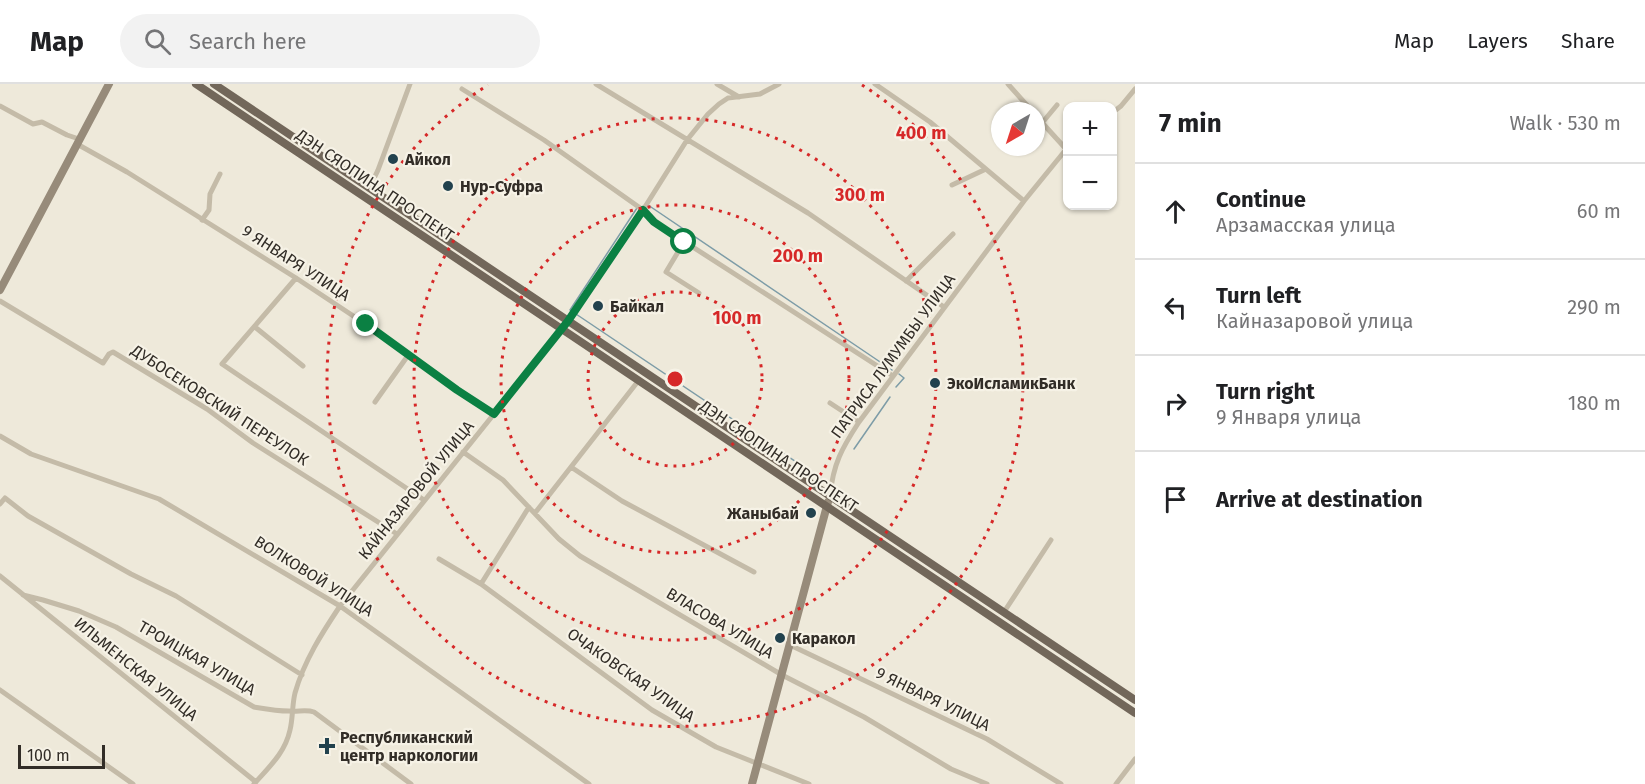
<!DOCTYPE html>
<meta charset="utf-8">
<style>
body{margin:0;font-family:"Fira Sans",sans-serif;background:#f2f2f2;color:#202124}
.controls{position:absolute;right:18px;top:18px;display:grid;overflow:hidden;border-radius:12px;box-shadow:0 2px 4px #0004}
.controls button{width:54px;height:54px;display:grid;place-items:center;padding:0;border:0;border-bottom:2px solid #e0e0e0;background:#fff;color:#202124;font:30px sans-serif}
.compass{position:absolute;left:991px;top:18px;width:54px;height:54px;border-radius:50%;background:#fff;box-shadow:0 2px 4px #0004;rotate:219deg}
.scale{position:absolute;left:18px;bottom:15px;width:87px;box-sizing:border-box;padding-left:6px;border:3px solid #322d27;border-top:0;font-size:16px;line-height:21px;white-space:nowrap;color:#322d27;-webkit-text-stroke:4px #f6f2e6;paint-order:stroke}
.stop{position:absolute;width:18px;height:18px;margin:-14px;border:4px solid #0b8043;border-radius:50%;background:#fff}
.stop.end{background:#0b8043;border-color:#fff;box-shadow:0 2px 6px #0008}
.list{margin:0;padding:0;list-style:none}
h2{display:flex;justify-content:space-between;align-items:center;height:78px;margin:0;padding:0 24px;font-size:26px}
h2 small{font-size:20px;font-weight:400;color:#757577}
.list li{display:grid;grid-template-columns:39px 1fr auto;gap:18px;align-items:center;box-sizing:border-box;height:96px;padding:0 24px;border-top:2px solid #e0e0e0}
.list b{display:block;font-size:22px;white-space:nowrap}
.list p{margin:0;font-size:20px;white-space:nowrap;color:#757577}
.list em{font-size:20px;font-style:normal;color:#757577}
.icon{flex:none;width:33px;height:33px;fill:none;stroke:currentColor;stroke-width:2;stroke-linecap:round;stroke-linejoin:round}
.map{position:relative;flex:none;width:1135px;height:700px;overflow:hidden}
header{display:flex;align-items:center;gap:36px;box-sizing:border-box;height:84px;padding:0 30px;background:#fff;border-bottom:2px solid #e0e0e0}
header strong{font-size:28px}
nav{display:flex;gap:33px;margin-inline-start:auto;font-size:21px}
.search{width:420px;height:54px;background:#f2f2f2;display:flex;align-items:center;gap:15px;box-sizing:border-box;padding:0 21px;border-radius:33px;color:#757577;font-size:22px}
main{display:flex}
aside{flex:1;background:#fff}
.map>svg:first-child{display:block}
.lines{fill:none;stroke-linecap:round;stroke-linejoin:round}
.stream{stroke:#7d9ca7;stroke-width:1.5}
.street{stroke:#c4bba8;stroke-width:5}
.secondary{stroke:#978b7a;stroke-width:8}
.primary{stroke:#72675a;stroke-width:8}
.route{stroke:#0b8043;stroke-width:8}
.ring{fill:none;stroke:#d62828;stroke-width:3;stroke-dasharray:3 6}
.poi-dot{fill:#22424e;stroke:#f6f2e6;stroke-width:2}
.labels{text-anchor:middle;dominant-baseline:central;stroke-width:4.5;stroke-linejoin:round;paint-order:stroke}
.poi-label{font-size:16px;font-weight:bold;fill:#322d27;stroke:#f6f2e6;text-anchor:start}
.street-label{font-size:16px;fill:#322d27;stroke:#f6f2e6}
.centre{fill:#d62828;stroke:#f6f2e6;stroke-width:3}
.ring-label{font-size:18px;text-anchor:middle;font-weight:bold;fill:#d62828;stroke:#f6f2e6;stroke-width:4.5;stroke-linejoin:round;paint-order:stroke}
</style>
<header>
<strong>Map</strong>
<div class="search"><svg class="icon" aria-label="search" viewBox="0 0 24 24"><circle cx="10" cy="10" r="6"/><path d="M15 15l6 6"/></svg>Search here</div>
<nav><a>Map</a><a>Layers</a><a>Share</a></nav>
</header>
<main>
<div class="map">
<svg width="1135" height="700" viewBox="0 0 1135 700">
<rect width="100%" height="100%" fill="#eee9da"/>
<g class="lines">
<path class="stream" d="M648,121L892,286
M637,124L570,226L829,400
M896,303L904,294L899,290
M854,365L890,313"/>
<path class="street" d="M596,0L808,129L944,223
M717,0L739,13
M875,0L930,38L1024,117
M1008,0L1032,27
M462,5L544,56L643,126L654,138L893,292
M0,22L33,40L42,38L67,51L79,55
M1112,29L1121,22L1135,5
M1036,32L1066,65
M1042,39L1057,21
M77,60L127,88L296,194L379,249L457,306L494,330
M952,101L986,85
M369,105L378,86L410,0
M202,136L209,126L210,110L220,90
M684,158L666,188L699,209
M296,194L222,280L424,416
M906,197L953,150
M0,217L103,279L109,270L113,268L207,325L253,359L397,450
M255,243L303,282
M375,318L409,270
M830,319L859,338
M0,352L31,370L159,415L340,522L589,700
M463,368L503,396L559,455L580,472L782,591L864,633L951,685L987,700
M571,383L622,417L754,488
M830,412C833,380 842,364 859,338L1024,117L1068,63
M0,420L5,414L28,432L131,490L176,512L302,591
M535,429L639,296
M439,475L481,500L652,626L716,663L809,700
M0,492L256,698
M481,500L529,423
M23,511L43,516L79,527L116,543L254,623C266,625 277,627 289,627C298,628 306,625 314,628L411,700
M1004,528L1051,456
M790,561L987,655L1061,700
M0,606L133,700
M254,700C269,683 285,669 290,646C293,634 292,621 295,609C304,577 322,549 340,522L563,244L643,126L687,56L708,30L719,20L728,14L760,10L779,0
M1116,700L1135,675"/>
<path class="secondary" d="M0,206L109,0
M752,700L828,418"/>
<path class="primary" d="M196,0L1135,629
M214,0L1135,616"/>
</g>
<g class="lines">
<path class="route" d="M366,240L457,306L494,330L568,237L643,126L654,138L684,158"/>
</g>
<g class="ring">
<circle cx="675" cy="295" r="87"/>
<circle cx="675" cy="295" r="174"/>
<circle cx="675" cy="295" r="261"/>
<path d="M862 1A348 348 0 1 1 488 1"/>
</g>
<g class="poi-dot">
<circle cx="393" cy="75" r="6"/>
<circle cx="448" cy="102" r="6"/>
<circle cx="598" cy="222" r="6"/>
<circle cx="935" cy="299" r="6"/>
<circle cx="811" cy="429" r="6"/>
<circle cx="780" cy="554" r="6"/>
<path d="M324 653h6v6h6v6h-6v6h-6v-6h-6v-6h6z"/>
</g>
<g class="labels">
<g class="poi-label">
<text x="405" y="75">Айкол</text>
<text x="460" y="102">Нур-Суфра</text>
<text x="610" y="222">Байкал</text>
<text x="947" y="299">ЭкоИсламикБанк</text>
<text x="799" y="429" text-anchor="end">Жаныбай</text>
<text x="792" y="554">Каракол</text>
<text x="340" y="653">Республиканский<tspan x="340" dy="18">центр наркологии</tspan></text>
</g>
<g class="street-label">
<text transform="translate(375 101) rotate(34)">ДЭН СЯОПИНА ПРОСПЕКТ</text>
<text transform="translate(296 179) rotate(33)">9 ЯНВАРЯ УЛИЦА</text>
<text transform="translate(893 272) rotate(-54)">ПАТРИСА ЛУМУМБЫ УЛИЦА</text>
<text transform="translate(220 321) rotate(33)">ДУБОСЕКОВСКИЙ ПЕРЕУЛОК</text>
<text transform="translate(779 372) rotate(34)">ДЭН СЯОПИНА ПРОСПЕКТ</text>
<text transform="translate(416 406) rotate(-51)">КАЙНАЗАРОВОЙ УЛИЦА</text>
<text transform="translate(314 492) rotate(32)">ВОЛКОВОЙ УЛИЦА</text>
<text transform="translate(720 539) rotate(31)">ВЛАСОВА УЛИЦА</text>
<text transform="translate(197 574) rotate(30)">ТРОИЦКАЯ УЛИЦА</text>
<text transform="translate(136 585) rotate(39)">ИЛЬМЕНСКАЯ УЛИЦА</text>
<text transform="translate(631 591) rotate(35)">ОЧАКОВСКАЯ УЛИЦА</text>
<text transform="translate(933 615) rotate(26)">9 ЯНВАРЯ УЛИЦА</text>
</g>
</g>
<circle cx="675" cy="295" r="9" class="centre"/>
<g class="ring-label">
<text x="921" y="55">400 m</text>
<text x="860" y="117">300 m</text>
<text x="798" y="178">200 m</text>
<text x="737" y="240">100 m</text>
</g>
</svg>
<div class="controls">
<button>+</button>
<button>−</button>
</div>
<svg class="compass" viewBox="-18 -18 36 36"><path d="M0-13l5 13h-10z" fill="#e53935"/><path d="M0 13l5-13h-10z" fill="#757577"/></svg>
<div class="scale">100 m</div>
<div class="stop" style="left:684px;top:158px"></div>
<div class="stop end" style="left:366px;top:240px"></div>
</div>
<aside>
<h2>7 min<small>Walk · 530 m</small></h2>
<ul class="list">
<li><svg class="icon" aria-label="ahead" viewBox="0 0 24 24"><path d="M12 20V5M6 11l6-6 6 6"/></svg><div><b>Continue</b><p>Арзамасская улица</p></div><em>60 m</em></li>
<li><svg class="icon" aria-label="left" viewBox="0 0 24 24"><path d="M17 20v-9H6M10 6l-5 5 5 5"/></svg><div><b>Turn left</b><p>Кайназаровой улица</p></div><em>290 m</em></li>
<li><svg class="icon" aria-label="right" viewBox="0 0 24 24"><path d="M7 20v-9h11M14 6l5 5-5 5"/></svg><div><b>Turn right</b><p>9 Января улица</p></div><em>180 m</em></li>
<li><svg class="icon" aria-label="arrive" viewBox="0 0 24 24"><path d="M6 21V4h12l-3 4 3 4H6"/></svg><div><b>Arrive at destination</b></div></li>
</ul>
</aside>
</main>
